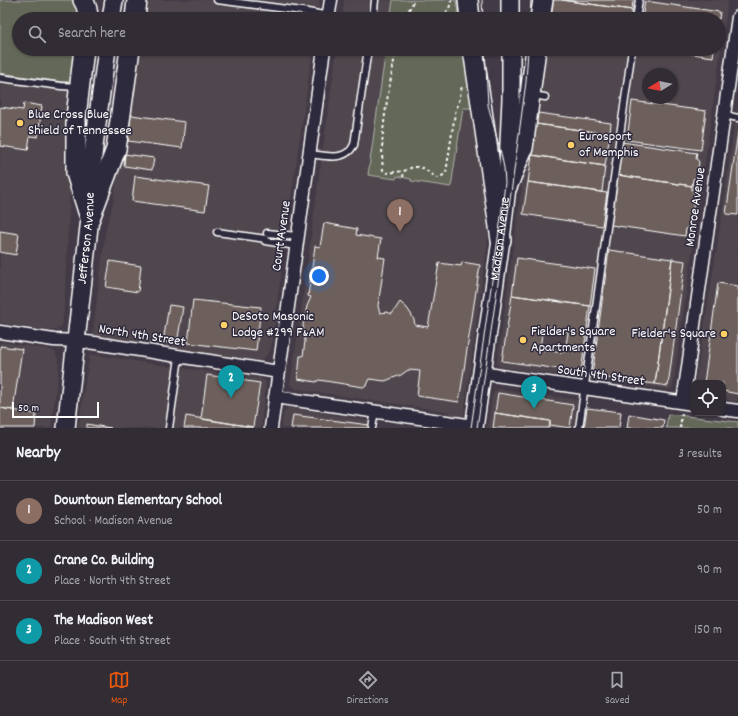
<!DOCTYPE html>
<meta charset="utf-8">
<style>
body{margin:0;font-family:Dekko,sans-serif;background:#3d3840;color:#f1f3f6}
.controls{position:absolute;right:12px;bottom:12px;display:grid;overflow:hidden;border-radius:8px;box-shadow:0 1px 3px #0004}
.controls button{width:36px;height:36px;display:grid;place-items:center;padding:0;border:0;border-bottom:1px solid #4d484f;background:#322c34;color:#f1f3f6;font:20px sans-serif}
.compass{position:absolute;left:642px;top:68px;width:36px;height:36px;border-radius:50%;background:#322c34;box-shadow:0 1px 3px #0004;rotate:260deg}
.scale{position:absolute;left:12px;bottom:10px;width:87px;box-sizing:border-box;padding-left:4px;border:2px solid #fff;border-top:0;font-size:11px;line-height:14px;white-space:nowrap;color:#fff;-webkit-text-stroke:3px #2f2a3d;paint-order:stroke}
.you{position:absolute;left:319px;top:276px;width:14px;height:14px;margin:-10px;border:3px solid #fff;border-radius:50%;background:#1a73e8;box-shadow:0 0 0 6px #1a73e833}
.badge{display:grid;place-items:center;width:26px;height:26px;border-radius:50%;background:#ea580c;color:#fff;font-size:13px;font-weight:700}
.pin{position:absolute;translate:-50% -33px;filter:drop-shadow(0 1px 2px #0008)}
.pin::after{content:'';position:absolute;top:21px;width:14px;height:12px;background:inherit;clip-path:polygon(0 0,100% 0,50% 100%)}
.list{margin:0;padding:0;list-style:none}
h2{display:flex;justify-content:space-between;align-items:center;height:52px;margin:0;padding:0 16px;font-size:17px}
h2 small{font-size:13px;font-weight:400;color:#a8a7ac}
.list li{display:grid;grid-template-columns:26px 1fr auto;gap:12px;align-items:center;box-sizing:border-box;height:60px;padding:0 16px;border-top:1px solid #4d484f}
.list b{display:block;font-size:15px;white-space:nowrap}
.list p{margin:0;font-size:13px;white-space:nowrap;color:#a8a7ac}
.list em{font-size:13px;font-style:normal;color:#a8a7ac}
.icon{flex:none;width:22px;height:22px;fill:none;stroke:currentColor;stroke-width:2;stroke-linecap:round;stroke-linejoin:round}
.map{position:relative;flex:none;width:738px;height:428px;overflow:hidden}
.search{position:absolute;background:#322c34;box-shadow:0 1px 3px #0004;left:12px;right:12px;top:12px;height:44px;display:flex;align-items:center;gap:10px;box-sizing:border-box;padding:0 14px;border-radius:22px;color:#a8a7ac;font-size:15px}
.sheet{height:232px;background:#322c34}
nav{display:flex;justify-content:space-around;align-items:center;box-sizing:border-box;height:56px;border-top:1px solid #4d484f;background:#322c34;font-size:11px;color:#a8a7ac}
nav a{display:grid;justify-items:center;gap:2px}
nav .on{color:#ea580c}
.map>svg:first-child{display:block}
.built{fill:#4f464d;fill-rule:evenodd}
.green{fill:#646759;stroke:#b2b3ac}
.building{fill:#6d615c;stroke:#fff;fill-rule:evenodd}
.lines{fill:none;stroke-linecap:round;stroke-linejoin:round}
.lane-casing{stroke:#fff;stroke-width:9}
.street-casing{stroke:#fff;stroke-width:15}
.secondary-casing{stroke:#fff;stroke-width:20}
.primary-casing{stroke:#fff;stroke-width:22}
.path{stroke:#fff;stroke-width:2;stroke-dasharray:3 3;stroke-linecap:butt}
.lane{stroke:#2f2a3d;stroke-width:6}
.street{stroke:#2f2a3d;stroke-width:12}
.secondary{stroke:#2f2a3d;stroke-width:17}
.primary{stroke:#2f2a3d;stroke-width:19}
.tram{stroke:#fff;stroke-width:1}
.poi-dot{fill:#ffd166;stroke:#2f2a3d;stroke-width:1.5}
.labels{text-anchor:middle;dominant-baseline:central;stroke-width:3;stroke-linejoin:round;paint-order:stroke}
.poi-label{font-size:14px;fill:#fff;stroke:#2f2a3d;text-anchor:start}
.street-label{font-size:14px;fill:#fff;stroke:#2f2a3d}
</style>
<div class="map">
<svg width="738" height="428" viewBox="0 0 738 428">
<rect width="100%" height="100%" fill="#423a46"/>
<filter id="ink" filterUnits="userSpaceOnUse"><feTurbulence type="fractalNoise" baseFrequency=".025" numOctaves="2"/><feDisplacementMap in="SourceGraphic" scale="8" xChannelSelector="R" yChannelSelector="G"/><feConvolveMatrix kernelMatrix="1 2 1 2 8 2 1 2 1" color-interpolation-filters="sRGB"/></filter>
<g filter="url(#ink)">
<path class="built" d="M0,0L19,19V49H81L73,136L64,309L62,325L59,329L50,331L0,323Z
M142,0H320L318,19H139Z
M344,0H461L464,19H342Z
M643,0H728L673,386L670,390L592,379L630,81L635,49H719V19H640ZM648,74H672V98H648Z
M135,49H313L288,220L272,344L268,354L261,360L258,361L94,336L93,332L95,314L106,228L110,215L113,203Z
M337,49H468L490,216L487,247L465,406L464,415L458,417H450V412L296,389L290,384L299,327L318,183Z
M541,49H627L582,378L500,367L497,364Z
M738,99V402L723,400V383H695L718,241Z
M0,342L48,349L55,352L58,359L59,367L52,420V428H0Z
M90,355H96L174,367L165,428H78L89,358Z
M182,368L260,378L265,381L266,386L261,428H173Z
M499,389L579,400L575,428H487L492,397L494,391Z
M288,407L371,421L370,428H281L283,415Z"/>
<path class="green" d="M0,0H75L78,6L80,19H19V49H77L73,78L69,82H63L0,73Z
M393,0H456L459,19H390Z
M386,49H464L472,108H463L451,187L411,181V179L397,176L396,179L368,175Z
M668,414L738,422V428H666Z"/>
<path class="building" d="M553,0H562L632,10L631,19H551Z
M562,0H633L632,10Z
M645,1L720,12L719,19H642Z
M657,49H714L713,57Z
M632,101L706,111L701,150L627,140Z
M24,103L42,106L38,137L30,136L28,150L0,146V107L23,110Z
M538,113L611,123L610,134L536,124Z
M131,115L185,122L182,148L128,141Z
M536,124L610,134L605,166L532,155Z
M738,132V215L726,214Z
M622,142L697,153L696,158L699,162L697,176L693,179L692,186L618,175Z
M125,154L154,158L152,170L124,166Z
M532,155L605,166L602,192L528,182Z
M618,175L692,186V190L695,195L690,227L686,229L685,236L611,225Z
M135,176L209,186L205,211L132,201Z
M528,182L607,193L602,226L523,214Z
M324,223L357,229L356,235L381,239L378,257L385,258L378,306L380,313L387,312L392,314L400,302L407,308L411,314L414,320L415,325L428,327L439,263L461,266L462,262L480,265L459,402L417,396L420,371L408,370L401,375L385,381L370,379L367,385L363,387L319,380L316,382L298,379L300,356H303L305,341L303,325L307,306L311,297L308,296L315,246L320,247Z
M0,231L19,234L16,255L0,252Z
M609,250L672,259L655,384L592,376Z
M517,258L595,269L590,306L512,295Z
M672,259L685,261L668,386L655,384Z
M110,261L141,266L138,292L106,287Z
M718,283L738,286V394L723,391V383H704Z
M512,295L590,306L581,372L502,361ZM546,327L566,329L568,333L565,350L562,353L543,350L540,347L543,329Z
M193,300L261,307L256,351L188,343Z
M169,305L183,307L177,344L163,342Z
M0,346L22,349L13,410L0,408Z
M207,375L260,383L253,427L201,419Z
M498,393L573,405L570,428L550,425V421L495,413Z
M0,408L36,414L35,428H0Z
M587,408L621,412L619,428H584Z
M495,413L550,421L549,428H493Z
M629,414L664,420L663,428H627Z
M293,415L369,425V428H291Z
M186,416L253,427V428H184Z
M87,424L98,426L111,428H87Z"/>
<g class="lines">
<defs>
<path id="lane" d="M217,0L302,11L329,16
M373,19L375,0
M636,19L639,0
M0,78L61,86L78,87
M532,95L545,97
M724,115L738,118
M309,154C321,155 338,160 348,152C351,151 352,147 354,145L368,49
M217,232L266,239
M267,233L297,236
M265,241L296,246
M169,428L179,357
M372,428L375,411
M579,428L632,49"/>
<path id="street" d="M328,19L331,0
M0,332L54,340L77,341L95,343L279,372
M481,373L693,404
M275,397L474,426
M683,402L738,17
M723,409L738,411
M271,428L324,49"/>
<g id="secondary">
<path d="M510,0V19"/>
<path d="M111,19L114,0"/>
<path id="s1" d="M66,428L90,218L91,174L95,138L107,49"/>
<path id="s2" d="M474,428L501,240L507,187L511,99V49"/>
</g>
<path id="primary" d="M83,0C87,6 88,12 88,19
M468,0L470,19
M135,19L137,0
M540,19L543,0
M84,49L76,117V173L90,218
M473,49L501,240
M507,187L523,148L536,49
M90,218L116,149L130,49"/>
</defs>
<use href="#lane" class="lane-casing"/>
<use href="#street" class="street-casing"/>
<use href="#secondary" class="secondary-casing"/>
<use href="#primary" class="primary-casing"/>
<path class="path" d="M401,19L410,8L414,0
M446,19V13L451,4V0
M396,49C390,87 379,131 383,170L387,173L404,171L413,167H417L423,168L437,178L442,176L446,173L455,113L459,101L462,86
M403,177L404,171
M680,428L682,413"/>
<use href="#lane" class="lane"/>
<use href="#street" class="street"/>
<use href="#secondary" class="secondary"/>
<use href="#primary" class="primary"/>
<path class="tram" d="M482,0L483,19
M530,19L531,0
M471,428L501,217L505,183L504,168L501,153L488,105L485,49
M477,428L511,193L526,82L528,49"/>
</g>
</g>
<g class="poi-dot">
<circle cx="20" cy="123" r="4"/>
<circle cx="571" cy="145" r="4"/>
<circle cx="224" cy="325" r="4"/>
<circle cx="724" cy="334" r="4"/>
<circle cx="523" cy="340" r="4"/>
</g>
<g class="labels">
<g class="poi-label">
<text x="28" y="115">Blue Cross Blue<tspan x="28" dy="16">Shield of Tennessee</tspan></text>
<text x="579" y="137">Eurosport<tspan x="579" dy="16">of Memphis</tspan></text>
<text x="232" y="317">DeSoto Masonic<tspan x="232" dy="16">Lodge #299 F&amp;AM</tspan></text>
<text x="531" y="332">Fielder's Square<tspan x="531" dy="16">Apartments</tspan></text>
<text x="716" y="334" text-anchor="end">Fielder's Square</text>
</g>
<g class="street-label">
<text transform="translate(696 207) rotate(-82)">Monroe Avenue</text>
<text transform="translate(282 236) rotate(-82)">Court Avenue</text>
<text stroke="none"><textPath href="#s1" startOffset="191">Jefferson Avenue</textPath></text>
<text stroke="none"><textPath href="#s2" startOffset="191">Madison Avenue</textPath></text>
<text transform="translate(142 336) rotate(9)">North 4th Street</text>
<text transform="translate(601 376) rotate(8)">South 4th Street</text>
</g>
</g>
</svg>
<div class="controls">
<button><svg class="icon" aria-label="locate" viewBox="0 0 24 24"><circle cx="12" cy="12" r="6"/><path d="M12 2v4M12 18v4M2 12h4M18 12h4"/></svg></button>
</div>
<svg class="compass" viewBox="-18 -18 36 36"><path d="M0-13l5 13h-10z" fill="#e53935"/><path d="M0 13l5-13h-10z" fill="#a8a7ac"/></svg>
<div class="scale">50 m</div>
<div class="you"></div>
<div class="pin badge" style="left:400px;top:232px;background:#8d6e63">1</div>
<div class="pin badge" style="left:231px;top:398px;background:#0f9aa8">2</div>
<div class="pin badge" style="left:534px;top:409px;background:#0f9aa8">3</div>
<div class="search"><svg class="icon" aria-label="search" viewBox="0 0 24 24"><circle cx="10" cy="10" r="6"/><path d="M15 15l6 6"/></svg>Search here</div>
</div>
<section class="sheet">
<h2>Nearby<small>3 results</small></h2>
<ul class="list">
<li><span class="badge" style="background:#8d6e63">1</span><div><b>Downtown Elementary School</b><p>School · Madison Avenue</p></div><em>50 m</em></li>
<li><span class="badge" style="background:#0f9aa8">2</span><div><b>Crane Co. Building</b><p>Place · North 4th Street</p></div><em>90 m</em></li>
<li><span class="badge" style="background:#0f9aa8">3</span><div><b>The Madison West</b><p>Place · South 4th Street</p></div><em>150 m</em></li>
</ul>
</section>
<nav>
<a class="on"><svg class="icon" aria-label="map" viewBox="0 0 24 24"><path d="M3 6l6-2 6 2 6-2v14l-6 2-6-2-6 2zM9 4v14M15 6v14"/></svg>Map</a>
<a><svg class="icon" aria-label="directions" viewBox="0 0 24 24"><path d="M12 3l9 9-9 9-9-9zM9 14v-3h6M13 9l2 2-2 2"/></svg>Directions</a>
<a><svg class="icon" aria-label="saved" viewBox="0 0 24 24"><path d="M7 4h10v16l-5-4-5 4z"/></svg>Saved</a>
</nav>
